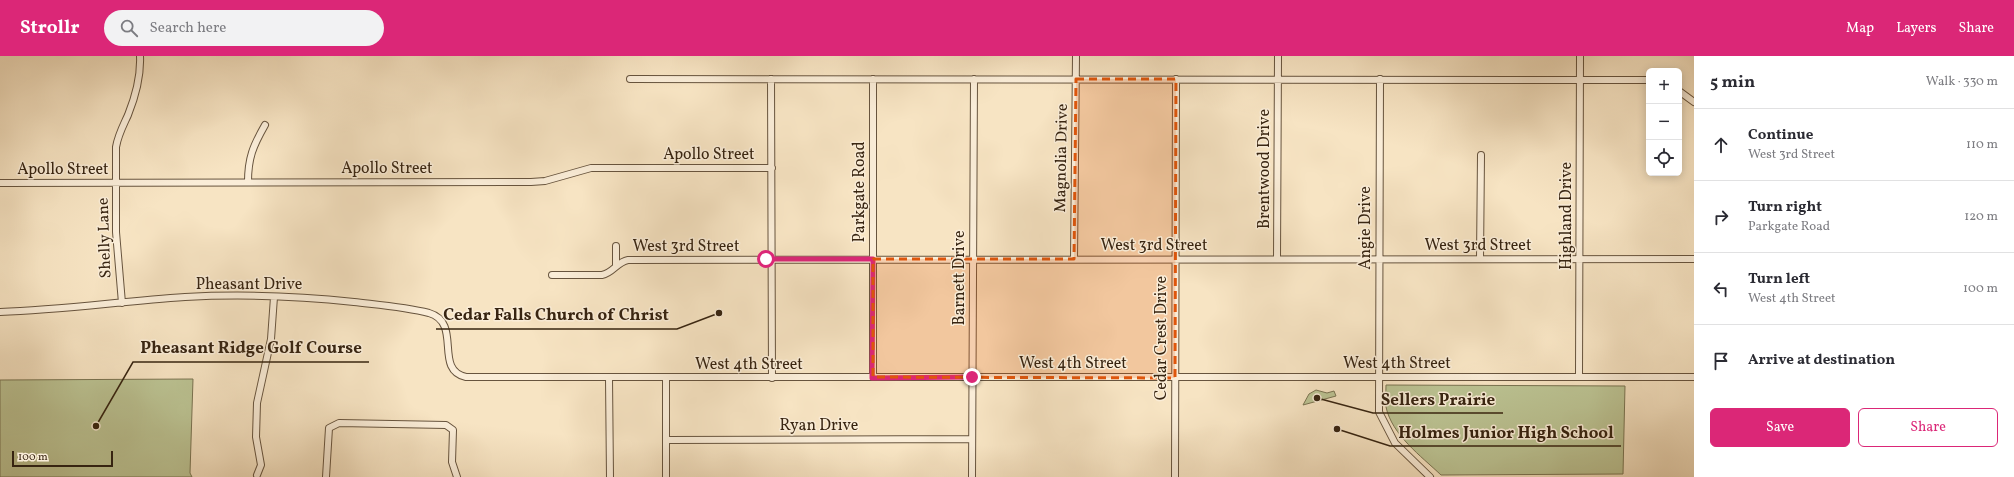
<!DOCTYPE html>
<meta charset="utf-8">
<style>
body{margin:0;font-family:Vollkorn,serif;background:#f2f2f3;color:#2b2b33}
.controls{position:absolute;right:12px;top:12px;display:grid;overflow:hidden;border-radius:6px;box-shadow:0 2px 10px #0003}
.controls button{width:36px;height:36px;display:grid;place-items:center;padding:0;border:0;border-bottom:1px solid #e1e1e2;background:#fff;color:#2b2b33;font:20px sans-serif}
.scale{position:absolute;left:12px;bottom:10px;width:101px;box-sizing:border-box;padding-left:4px;border:2px solid #372411;border-top:0;font-size:11px;line-height:14px;white-space:nowrap;color:#372411;-webkit-text-stroke:3px #faedd8;paint-order:stroke}
.stop{position:absolute;width:12px;height:12px;margin:-9px;border:3px solid #db2777;border-radius:50%;background:#fff}
.stop.end{background:#db2777;border-color:#fff;box-shadow:0 1px 4px #0008}
.list{margin:0;padding:0;list-style:none}
h2{display:flex;justify-content:space-between;align-items:center;height:52px;margin:0;padding:0 16px;font-size:17px}
h2 small{font-size:13px;font-weight:400;color:#7c7c81}
.list li{display:grid;grid-template-columns:26px 1fr auto;gap:12px;align-items:center;box-sizing:border-box;height:72px;padding:0 16px;border-top:1px solid #e1e1e2}
.list b{display:block;font-size:15px;white-space:nowrap}
.list p{margin:0;font-size:13px;white-space:nowrap;color:#7c7c81}
.list em{font-size:13px;font-style:normal;color:#7c7c81}
.actions{display:flex;gap:8px;padding:12px 16px}
.actions a{flex:1;padding:9px 0;border:1px solid #db2777;border-radius:6px;text-align:center;font-size:14px;color:#db2777}
.actions .main{background:#db2777;color:#fff}
.icon{flex:none;width:22px;height:22px;fill:none;stroke:currentColor;stroke-width:2;stroke-linecap:round;stroke-linejoin:round}
.map{position:relative;flex:none;width:1694px;height:421px;overflow:hidden}
header{display:flex;align-items:center;gap:24px;box-sizing:border-box;height:56px;padding:0 20px;background:#db2777;color:#fff}
header strong{font-size:19px}
nav{display:flex;gap:22px;margin-inline-start:auto;font-size:14px}
.search{width:280px;height:36px;background:#f2f2f3;display:flex;align-items:center;gap:10px;box-sizing:border-box;padding:0 14px;border-radius:22px;color:#7c7c81;font-size:15px}
main{display:flex}
aside{flex:1;background:#fff}
.map>svg:first-child{display:block}
.green{fill:#bcc494;stroke:#7a7452}
.lines{fill:none;stroke-linecap:round;stroke-linejoin:round}
.street-casing{stroke:#67543e;stroke-width:8}
.street{stroke:#faedd8;stroke-width:6}
.route{stroke:#db2777;stroke-width:5}
.marked{fill:#df560c;fill-opacity:0.2;stroke:#df560c;stroke-width:3;stroke-dasharray:8 5;stroke-linejoin:round}
.labels{text-anchor:middle;dominant-baseline:central;stroke-width:3;stroke-linejoin:round;paint-order:stroke}
.street-label{font-size:16px;fill:#372411;stroke:#faedd8}
.leader{fill:none;stroke:#372411;stroke-width:1.5}
.callout-dot{fill:#372411;stroke:#faedd8;stroke-width:1.5}
.callout-label{font-size:17px;text-anchor:middle;font-weight:bold;fill:#372411;stroke:#faedd8;stroke-width:3;stroke-linejoin:round;paint-order:stroke}
</style>
<header>
<strong>Strollr</strong>
<div class="search"><svg class="icon" aria-label="search" viewBox="0 0 24 24"><circle cx="10" cy="10" r="6"/><path d="M15 15l6 6"/></svg>Search here</div>
<nav><a>Map</a><a>Layers</a><a>Share</a></nav>
</header>
<main>
<div class="map">
<svg width="1694" height="421" viewBox="0 0 1694 421">
<rect width="100%" height="100%" fill="#f7e4c3"/>
<filter id="stains"><feTurbulence type="fractalNoise" baseFrequency=".005" numOctaves="4"/><feColorMatrix values="0 0 0 0 .2 0 0 0 0 .09 0 0 0 0 .02 0 0 0 .5 -.17"/></filter>
<radialGradient id="worn" r=".72"><stop offset=".6" stop-color="#630" stop-opacity="0"/><stop offset="1" stop-color="#630" stop-opacity=".3"/></radialGradient>
<path class="green" d="M193,323L190,417L192,421H0V324Z
M1386,329L1625,330L1623,418L1441,419C1421,400 1392,379 1386,351C1385,344 1386,336 1386,329Z
M1316,334L1327,337L1334,335L1336,340L1303,349L1309,338Z"/>
<g class="lines">
<defs>
<path id="street" d="M630,23L1649,24
M771,23L772,322
M1380,23L1379,356L1395,387L1430,421
M1679,35L1694,46
M248,126C248,102 253,90 265,69
M0,127L531,126L545,125L591,112H772
M616,190V210
M1074,203L1076,0
M1277,203L1278,0
M1480,203L1481,99
M552,219H602C613,217 617,206 628,204L1694,203
M122,247L116,176V91C118,79 123,70 128,59C136,39 141,21 140,0
M0,256C62,254 123,245 185,241C241,238 298,240 354,246C379,249 405,251 429,257C463,267 433,314 466,321H1694
M873,321V23
M1579,321L1580,0
M609,322L610,421
M666,322V421
M666,384L972,383
M257,419L261,409L256,381L257,347L271,283L274,241
M326,421L329,372L339,367L446,369L453,374L452,406L457,421
M972,421L974,23
M1175,421L1176,23"/>
</defs>
<use href="#street" class="street-casing"/>
<use href="#street" class="street"/>
</g>
<g class="lines">
<path class="route" d="M766,203H873L872,322L972,321"/>
</g>
<path class="marked" d="M1076,23H1176L1175,322L873,321V203H1074Z"/>
<g class="labels">
<g class="street-label">
<text x="709" y="99">Apollo Street</text>
<text transform="translate(1062 102) rotate(-89)">Magnolia Drive</text>
<text x="387" y="113">Apollo Street</text>
<text transform="translate(1265 113) rotate(-90)">Brentwood Drive</text>
<text x="63" y="114">Apollo Street</text>
<text transform="translate(860 136) rotate(-90)">Parkgate Road</text>
<text transform="translate(1567 160) rotate(-90)">Highland Drive</text>
<text transform="translate(1366 172) rotate(-90)">Angie Drive</text>
<text transform="translate(105 182) rotate(-92)">Shelly Lane</text>
<text x="1154" y="190">West 3rd Street</text>
<text x="1478" y="190">West 3rd Street</text>
<text x="686" y="191">West 3rd Street</text>
<text transform="translate(960 222) rotate(-90)">Barnett Drive</text>
<text x="249" y="229">Pheasant Drive</text>
<text transform="translate(1162 282) rotate(-90)">Cedar Crest Drive</text>
<text x="1073" y="308">West 4th Street</text>
<text x="1397" y="308">West 4th Street</text>
<text x="749" y="309">West 4th Street</text>
<text x="819" y="370">Ryan Drive</text>
</g>
</g>
<path class="leader" d="M719 257L677 273H436M96 370L133 306H369M1317 342L1373 357H1503M1337 373L1390 390H1621"/>
<g class="callout-dot">
<circle cx="719" cy="257" r="4"/>
<circle cx="96" cy="370" r="4"/>
<circle cx="1317" cy="342" r="4"/>
<circle cx="1337" cy="373" r="4"/>
</g>
<g class="callout-label">
<text x="556" y="264">Cedar Falls Church of Christ</text>
<text x="251" y="297">Pheasant Ridge Golf Course</text>
<text x="1438" y="349">Sellers Prairie</text>
<text x="1506" y="382">Holmes Junior High School</text>
</g>
<rect width="100%" height="100%" filter="url(#stains)"/>
<rect width="100%" height="100%" fill="url(#worn)"/>
</svg>
<div class="controls">
<button>+</button>
<button>−</button>
<button><svg class="icon" aria-label="locate" viewBox="0 0 24 24"><circle cx="12" cy="12" r="6"/><path d="M12 2v4M12 18v4M2 12h4M18 12h4"/></svg></button>
</div>
<div class="scale">100 m</div>
<div class="stop" style="left:766px;top:203px"></div>
<div class="stop end" style="left:972px;top:321px"></div>
</div>
<aside>
<h2>5 min<small>Walk · 330 m</small></h2>
<ul class="list">
<li><svg class="icon" aria-label="ahead" viewBox="0 0 24 24"><path d="M12 20V5M6 11l6-6 6 6"/></svg><div><b>Continue</b><p>West 3rd Street</p></div><em>110 m</em></li>
<li><svg class="icon" aria-label="right" viewBox="0 0 24 24"><path d="M7 20v-9h11M14 6l5 5-5 5"/></svg><div><b>Turn right</b><p>Parkgate Road</p></div><em>120 m</em></li>
<li><svg class="icon" aria-label="left" viewBox="0 0 24 24"><path d="M17 20v-9H6M10 6l-5 5 5 5"/></svg><div><b>Turn left</b><p>West 4th Street</p></div><em>100 m</em></li>
<li><svg class="icon" aria-label="arrive" viewBox="0 0 24 24"><path d="M6 21V4h12l-3 4 3 4H6"/></svg><div><b>Arrive at destination</b></div></li>
</ul>
<div class="actions"><a class="main">Save</a><a>Share</a></div>
</aside>
</main>
